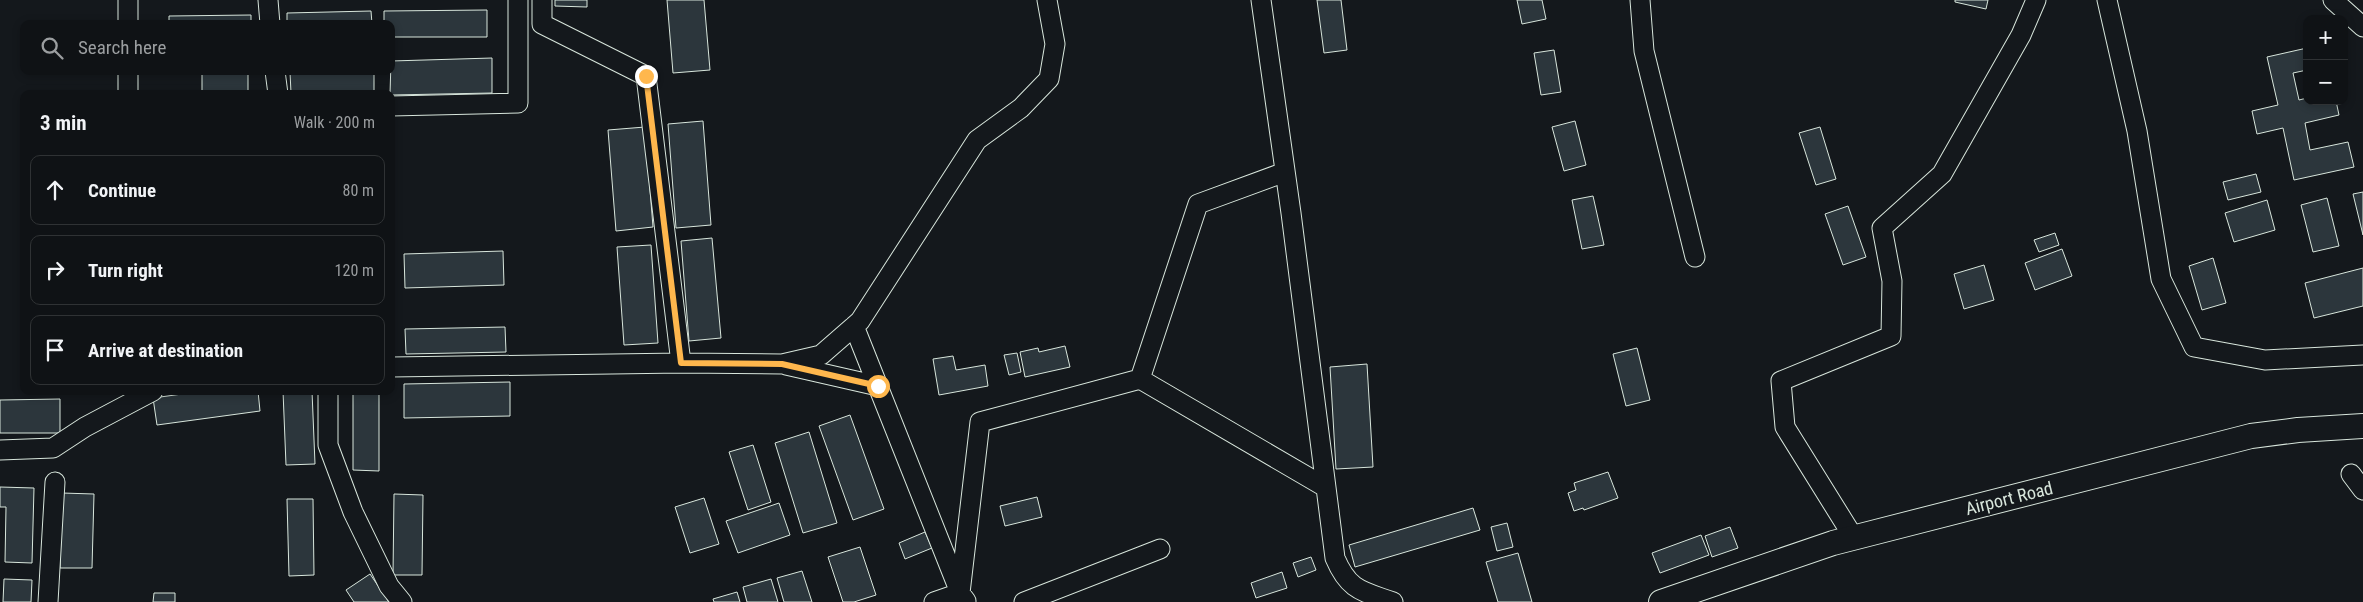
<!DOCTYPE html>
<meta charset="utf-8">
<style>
body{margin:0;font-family:"Roboto Condensed",sans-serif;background:#1d2022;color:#f1f3f6}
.controls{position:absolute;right:15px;top:15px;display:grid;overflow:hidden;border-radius:10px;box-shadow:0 2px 8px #0003}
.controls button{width:45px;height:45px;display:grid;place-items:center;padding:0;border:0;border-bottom:1px solid #2f3234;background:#0f1215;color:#f1f3f6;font:25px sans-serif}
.stop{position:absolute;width:15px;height:15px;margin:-11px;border:4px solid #ffb74d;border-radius:50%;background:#fff}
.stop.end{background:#ffb74d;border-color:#fff;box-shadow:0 1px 5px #0008}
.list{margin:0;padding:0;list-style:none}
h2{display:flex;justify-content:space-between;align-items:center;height:65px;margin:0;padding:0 20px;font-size:21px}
h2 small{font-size:16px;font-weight:400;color:#9b9ea0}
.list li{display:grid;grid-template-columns:32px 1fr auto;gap:15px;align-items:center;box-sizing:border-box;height:70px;margin:0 10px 10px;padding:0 10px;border:1px solid #2f3234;border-radius:10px}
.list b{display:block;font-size:19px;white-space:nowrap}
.list em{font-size:16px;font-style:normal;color:#9b9ea0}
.icon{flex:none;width:28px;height:28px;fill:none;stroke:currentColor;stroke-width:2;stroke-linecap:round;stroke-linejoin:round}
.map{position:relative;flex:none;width:2363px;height:602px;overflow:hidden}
.search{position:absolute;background:#0f1215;box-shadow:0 2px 8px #0003;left:20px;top:20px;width:375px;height:55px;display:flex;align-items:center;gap:12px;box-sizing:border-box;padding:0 18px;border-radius:10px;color:#9b9ea0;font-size:19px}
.panel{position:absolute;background:#0f1215;box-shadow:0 2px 8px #0003;left:20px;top:90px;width:375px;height:305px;border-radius:10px}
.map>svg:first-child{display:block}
.building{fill:#2c363c;stroke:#d8e6dc}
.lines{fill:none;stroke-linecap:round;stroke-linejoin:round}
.minor-casing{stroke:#d8e6dc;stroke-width:21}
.major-casing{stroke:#d8e6dc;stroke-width:26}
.minor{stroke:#14181c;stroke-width:19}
.major{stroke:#14181c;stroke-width:24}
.route{stroke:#ffb74d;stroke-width:6}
.labels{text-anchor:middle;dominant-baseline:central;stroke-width:4;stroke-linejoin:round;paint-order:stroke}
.street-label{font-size:18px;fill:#d8e6dc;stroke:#14181c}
</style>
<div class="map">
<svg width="2363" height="602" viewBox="0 0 2363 602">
<rect width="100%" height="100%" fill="#14181c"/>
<path class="building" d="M555,0H587V7L555,6Z
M667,0H704L710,70L673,73Z
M1317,0H1341L1347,50L1324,53Z
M1517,0H1542L1546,19L1522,24Z
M1955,0H1988L1986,9L1955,2Z
M487,10V37H391V24H384V11Z
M371,11L372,24H287V13Z
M251,15V24H169V16Z
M2307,48V70L2293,73L2299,100L2307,98V101H2336L2339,115L2305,123L2310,150L2348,142L2354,167L2294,180L2283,128L2257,134L2252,111L2278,105L2267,57Z
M1554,50L1561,92L1541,95L1534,53Z
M492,58V93L391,95L390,94L391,61Z
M202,71H248V92L202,93Z
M374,71V92L291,93L290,72Z
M703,121L711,225L676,228L668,124Z
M1575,121L1586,165L1564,171L1552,127Z
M645,127L653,227L616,231L608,130Z
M1820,127L1836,179L1816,185L1799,133Z
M2256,174L2261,192L2228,200L2223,182Z
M2363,192V235L2353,194Z
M1593,196L1604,245L1582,249L1572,200Z
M2327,198L2339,246L2313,252L2301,205Z
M2267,200L2275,230L2234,242L2225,213Z
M1848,206L1866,257L1843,265L1825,214Z
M2055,233L2059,245L2039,252L2034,240Z
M712,238L721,338L689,341L681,241Z
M651,245L658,343L624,345L617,247Z
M2062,249L2072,276L2035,290L2025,263Z
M503,251L504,285L405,288L404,254Z
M2213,258L2226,303L2202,310L2189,266Z
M1984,265L1994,300L1964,309L1954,274Z
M2363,268V306L2314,318L2305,283Z
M505,327L506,352L406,354L405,329Z
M1065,346L1070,367L1025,377L1020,352L1038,348L1039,352Z
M1637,348L1650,400L1626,406L1613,354Z
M1017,353L1021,372L1009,375L1004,355Z
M953,356L956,370L985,365L988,386L939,395L933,359Z
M1367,364L1373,467L1336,469L1330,367Z
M510,382V416L404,418V384Z
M204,391H258L260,411L157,425L153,398Z
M283,391H312L315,464L286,465Z
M353,391H379V471L353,470Z
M60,399V433H0V400Z
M850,415L884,509L853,520L819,426Z
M809,432L837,523L803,533L775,443Z
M753,445L771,502L748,510L729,452Z
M1608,472L1618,498L1584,510L1583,508L1574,511L1568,493L1576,490L1574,483Z
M0,487L34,488L32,563L5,562L6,507H0Z
M62,493L94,494L92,568H60Z
M394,494L423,495L422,575H393Z
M1037,497L1042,517L1005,526L1000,506Z
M704,498L719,544L690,553L675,507Z
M287,499H313L314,575L289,576Z
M779,503L790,535L738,553L726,521Z
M1473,508L1480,530L1355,567L1349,545Z
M1507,523L1513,547L1497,551L1491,527Z
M1730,527L1738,548L1712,557L1705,536Z
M925,532L932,548L905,559L899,543Z
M1701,535L1709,555L1660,573L1652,553Z
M860,547L876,595L854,602H843L828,557Z
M1518,553L1532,602H1498L1486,562Z
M1311,557L1316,570L1298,577L1293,563Z
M802,571L812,602H784L777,578Z
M1282,572L1287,588L1256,598L1251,583Z
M370,574L389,602H354L346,590Z
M4,579L32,580L31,602H3Z
M771,579L778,602H747L743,587Z
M737,592L740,602H714L713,599Z
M154,593H175V602H153Z"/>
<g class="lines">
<defs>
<path id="minor" d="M268,0L270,24
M542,0V24L646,76L681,363
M1261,0L1291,213L1335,558C1349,591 1362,591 1393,602
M1640,0L1644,51L1695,257
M2107,0L2137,131L2161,279L2194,347L2265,360L2363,355
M2333,0L2363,27
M128,24V0
M275,71L278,94
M128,94V71
M391,106L518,103V0
M854,326L959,590
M786,365L878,386
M391,367L681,363L782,364L821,355L860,321L977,140L1021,108L1049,79L1055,44L1047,0
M1140,379L1325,487
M328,391V445L353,512L389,586L402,602
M0,450L53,448L85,427L153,391
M2351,474L2363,490
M1854,538L1785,427L1781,381L1891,336L1892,281L1882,228L1942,174L2021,35L2036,0
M960,593L980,422L1140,379L1198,204L1285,172
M48,602L55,482
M934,602L960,593L966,601
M1024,602L1160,549"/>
<path id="major" d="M1661,602L1833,543L2251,436L2298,430L2363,426"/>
</defs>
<use href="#minor" class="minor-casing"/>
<use href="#major" class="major-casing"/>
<use href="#minor" class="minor"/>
<use href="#major" class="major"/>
</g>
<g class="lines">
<path class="route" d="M646,76L681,363L782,364L878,386"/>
</g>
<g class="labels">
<g class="street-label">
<text transform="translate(2009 498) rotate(-14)">Airport Road</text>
</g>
</g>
</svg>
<div class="controls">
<button>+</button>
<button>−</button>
</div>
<div class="stop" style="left:878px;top:386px"></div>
<div class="stop end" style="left:646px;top:76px"></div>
<div class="search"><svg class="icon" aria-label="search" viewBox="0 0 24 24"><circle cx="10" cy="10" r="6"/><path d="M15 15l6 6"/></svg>Search here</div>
<section class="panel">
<h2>3 min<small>Walk · 200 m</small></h2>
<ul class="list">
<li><svg class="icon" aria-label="ahead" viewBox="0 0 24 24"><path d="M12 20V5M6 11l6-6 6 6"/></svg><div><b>Continue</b></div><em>80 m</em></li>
<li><svg class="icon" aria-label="right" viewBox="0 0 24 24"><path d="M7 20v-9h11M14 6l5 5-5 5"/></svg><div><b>Turn right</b></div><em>120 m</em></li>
<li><svg class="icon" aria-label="arrive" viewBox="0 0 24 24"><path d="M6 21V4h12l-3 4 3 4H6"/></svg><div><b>Arrive at destination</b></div></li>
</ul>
</section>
</div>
